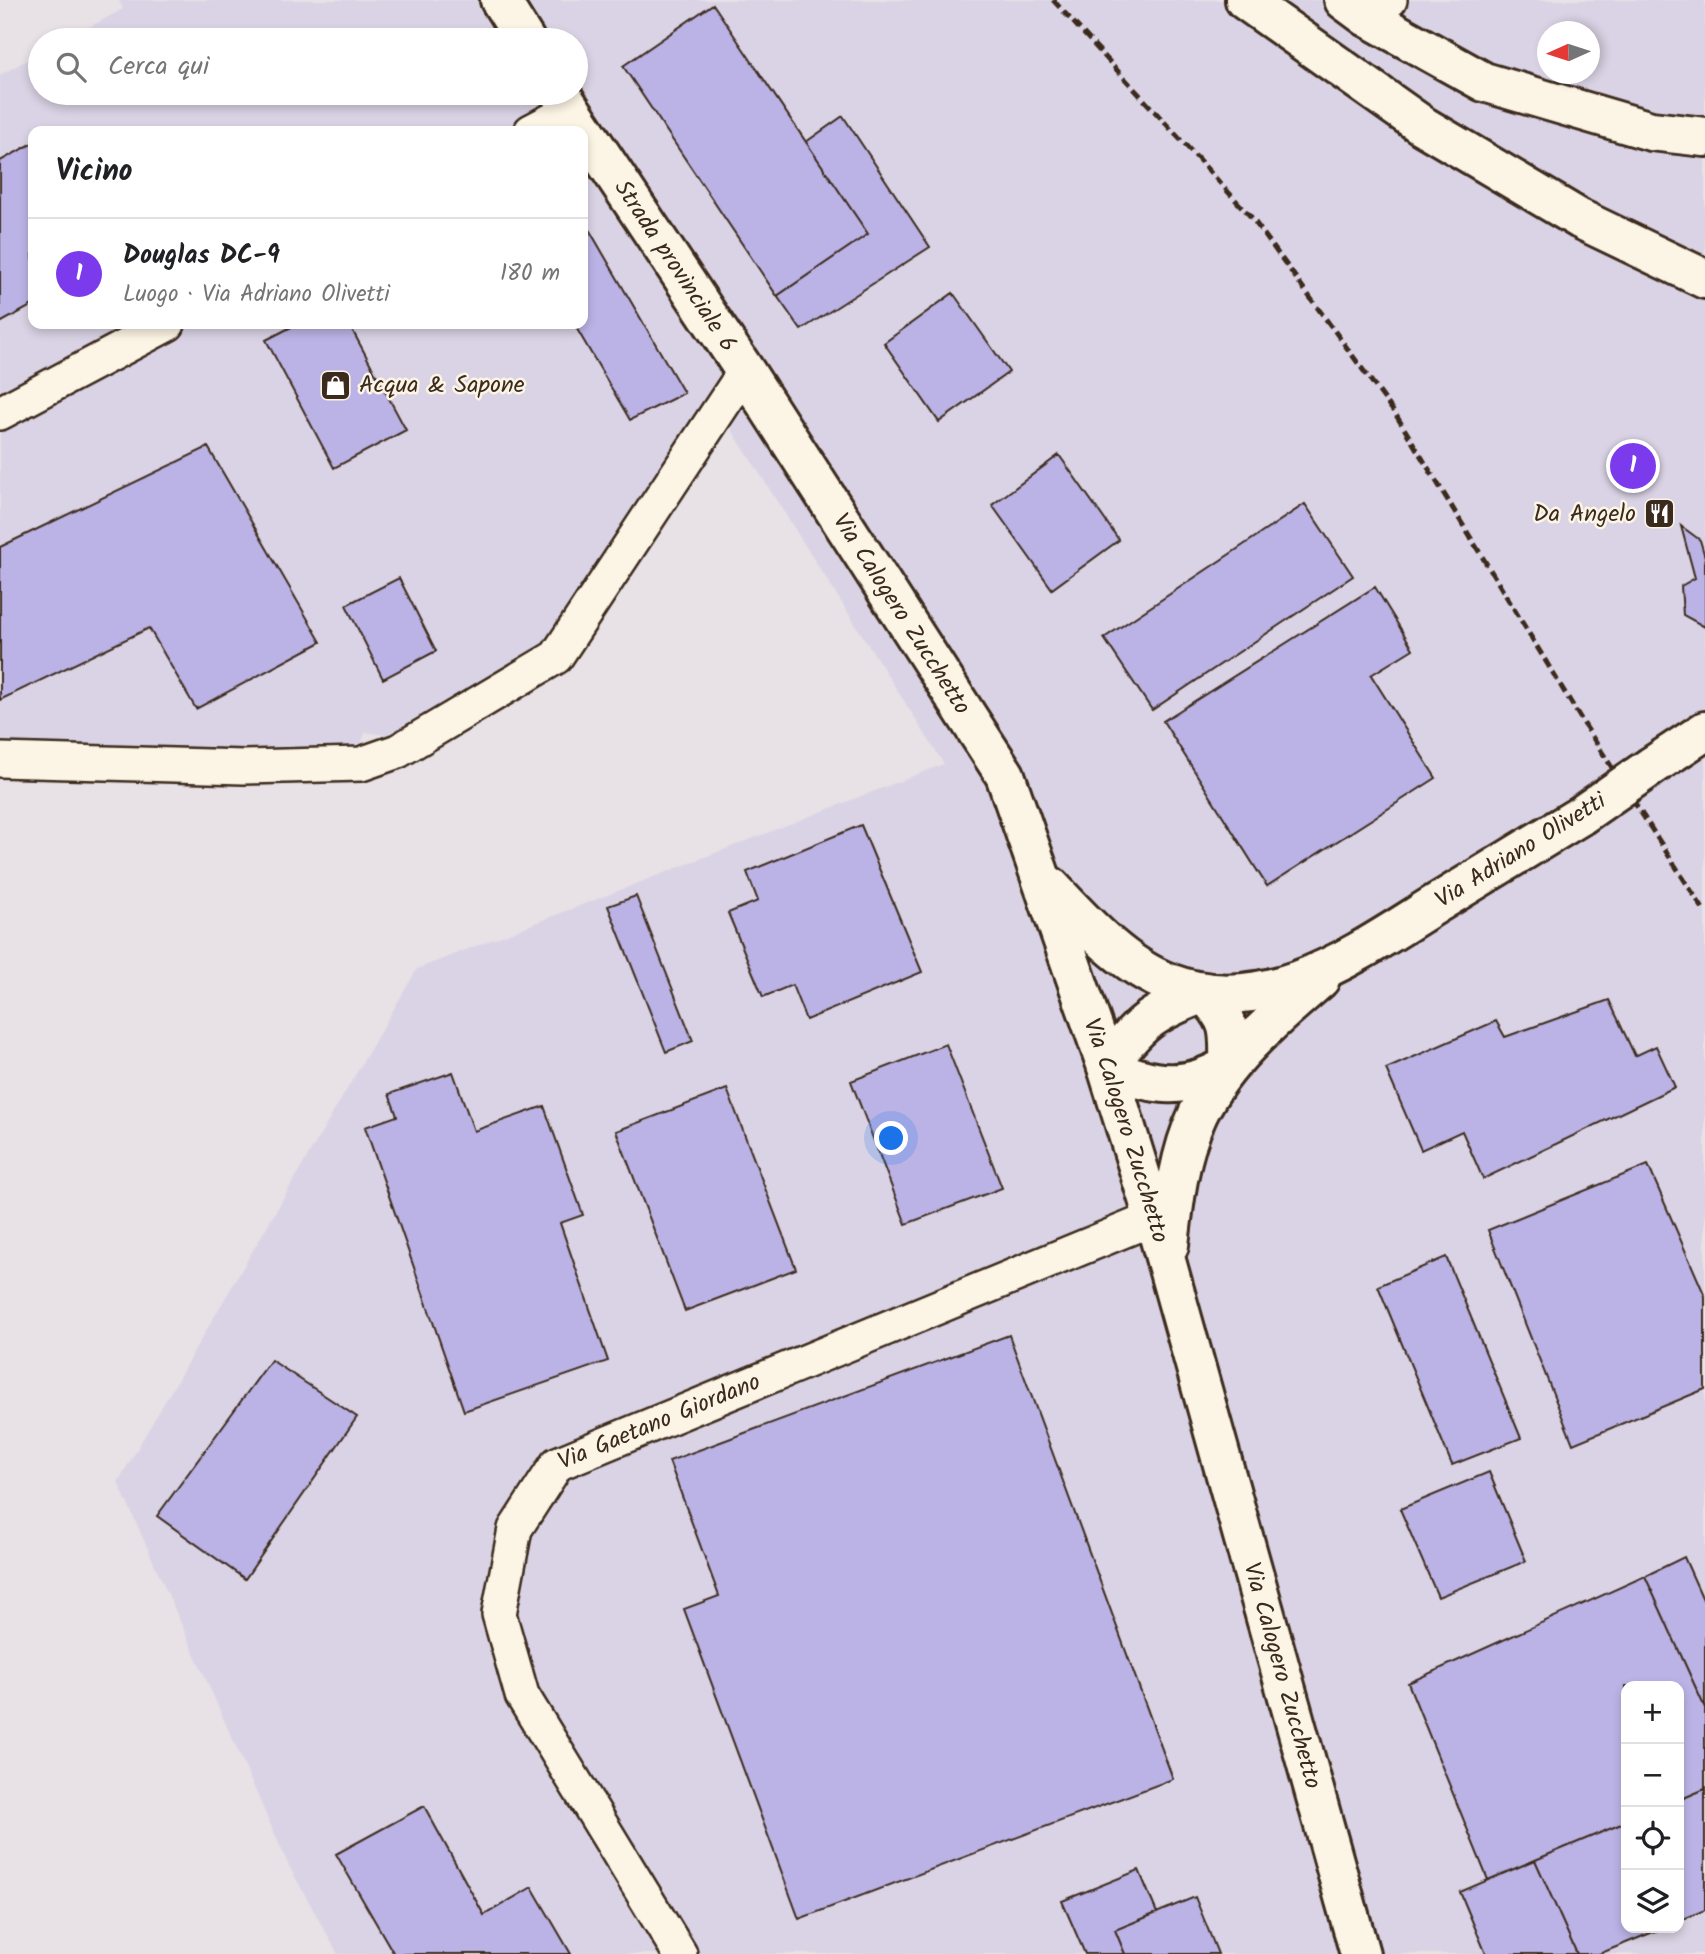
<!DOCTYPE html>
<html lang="it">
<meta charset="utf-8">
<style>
body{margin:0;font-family:Kalam,sans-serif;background:#f6f6f6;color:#202124}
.controls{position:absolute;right:21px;bottom:21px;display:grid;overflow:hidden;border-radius:14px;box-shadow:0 4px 10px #0003}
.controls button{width:63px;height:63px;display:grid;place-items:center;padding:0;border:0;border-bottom:2px solid #e0e0e0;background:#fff;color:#202124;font:35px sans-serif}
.compass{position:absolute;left:1537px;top:21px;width:63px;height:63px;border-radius:50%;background:#fff;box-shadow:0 4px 10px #0003;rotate:267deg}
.you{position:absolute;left:892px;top:1139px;width:24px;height:24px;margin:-18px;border:5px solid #fff;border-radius:50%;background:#1a73e8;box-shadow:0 0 0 10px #1a73e833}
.badge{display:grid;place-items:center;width:46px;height:46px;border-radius:50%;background:#7c3aed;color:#fff;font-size:23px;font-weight:700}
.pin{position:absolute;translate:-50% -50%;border:4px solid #fff;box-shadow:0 2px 7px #0006}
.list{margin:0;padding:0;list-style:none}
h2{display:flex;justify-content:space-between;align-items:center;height:91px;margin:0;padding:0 28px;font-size:30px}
h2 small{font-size:23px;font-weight:400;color:#757577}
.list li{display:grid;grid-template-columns:46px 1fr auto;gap:21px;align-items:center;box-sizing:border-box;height:112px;padding:0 28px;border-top:2px solid #e0e0e0}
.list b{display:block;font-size:26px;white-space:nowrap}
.list p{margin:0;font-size:23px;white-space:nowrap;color:#757577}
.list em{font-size:23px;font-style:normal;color:#757577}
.icon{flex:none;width:38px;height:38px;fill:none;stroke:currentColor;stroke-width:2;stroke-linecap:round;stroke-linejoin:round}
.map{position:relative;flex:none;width:1705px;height:1954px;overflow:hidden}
.search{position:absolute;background:#fff;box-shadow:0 4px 10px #0003;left:28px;top:28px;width:560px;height:77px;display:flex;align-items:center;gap:18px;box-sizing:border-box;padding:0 24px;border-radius:38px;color:#757577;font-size:26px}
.panel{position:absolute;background:#fff;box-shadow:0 4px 10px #0003;left:28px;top:126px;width:560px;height:203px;border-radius:14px}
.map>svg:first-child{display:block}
.built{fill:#dad3e5;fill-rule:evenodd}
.building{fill:#bbb3e5;stroke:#3b2a1e;stroke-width:2}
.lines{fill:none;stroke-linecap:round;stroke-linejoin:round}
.street-casing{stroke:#3b2a1e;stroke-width:38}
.secondary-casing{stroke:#3b2a1e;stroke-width:44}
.street{stroke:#fcf5e5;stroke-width:33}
.secondary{stroke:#fcf5e5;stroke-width:38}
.rail{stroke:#3b2a1e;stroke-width:5;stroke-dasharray:10 5;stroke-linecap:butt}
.secondary-bridge-casing{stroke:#3b2a1e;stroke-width:44;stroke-linecap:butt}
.secondary-bridge{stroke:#fcf5e5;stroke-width:38}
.labels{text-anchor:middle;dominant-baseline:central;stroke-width:5;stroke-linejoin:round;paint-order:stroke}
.street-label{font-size:24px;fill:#3b2a1e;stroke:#fcf5e5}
.poi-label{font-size:24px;fill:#3b2a1e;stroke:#fcf5e5;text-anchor:start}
</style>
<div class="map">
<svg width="1705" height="1954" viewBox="0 0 1705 1954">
<rect width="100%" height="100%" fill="#e8e1e5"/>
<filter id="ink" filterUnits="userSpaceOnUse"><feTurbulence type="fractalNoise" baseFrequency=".0143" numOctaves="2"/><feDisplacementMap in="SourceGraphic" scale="14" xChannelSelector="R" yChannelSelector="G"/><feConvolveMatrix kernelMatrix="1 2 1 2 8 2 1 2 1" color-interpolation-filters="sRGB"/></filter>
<g filter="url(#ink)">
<path class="built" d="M119,0H1705V1954H338L290,1868L118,1482L417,969L944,764L711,397L549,649L402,738L366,732L356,755L0,749V75L40,53V93H576V40H65L123,9ZM1548,32H1590V74H1548ZM33,131H583V324H33ZM1626,1686H1679V1928H1626Z"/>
<path class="building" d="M713,4L868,234L777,296L623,66Z
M843,116L930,247L801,330L777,296L868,234L806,142Z
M33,143V305L0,323V161Z
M583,219L684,393L630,420L574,324H583Z
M953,293L1009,372L939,422L884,343Z
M297,324H349L406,430L334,468L266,340Z
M208,447L321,642L196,709L149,628L0,700V547Z
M1059,455L1119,540L1052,589L992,505Z
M1305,504L1353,576L1152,710L1104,638Z
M1681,526L1700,540L1705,557V627L1683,615L1681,586L1695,578Z
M399,578L436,651L383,679L346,605Z
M1375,587L1413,649L1371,675L1436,778L1267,886L1163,721Z
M861,825L922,972L806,1020L792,985L763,997L728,913L758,901L747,872Z
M636,896L693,1041L666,1052L608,906Z
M1609,1000L1635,1056L1656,1046L1675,1087L1483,1179L1462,1131L1421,1150L1386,1069L1496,1021L1505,1037Z
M946,1044L1002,1188L906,1224L851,1081Z
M453,1072L474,1131L544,1106L583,1215L560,1223L608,1361L464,1411L365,1127L397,1116L389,1094Z
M727,1089L796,1269L685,1311L616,1131Z
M1648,1165L1705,1296V1389L1573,1444L1488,1230Z
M1446,1257L1521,1438L1452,1465L1378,1286Z
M1009,1335L1173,1779L799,1919L684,1609L719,1596L669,1461Z
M271,1360L357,1417L245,1579L157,1516Z
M1489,1472L1526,1561L1438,1597L1400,1509Z
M1684,1557L1705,1604V1708L1645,1576Z
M1645,1576L1705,1708V1789L1679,1800V1686H1626V1822L1488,1880L1408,1683Z
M1705,1789V1910L1679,1921V1800Z
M424,1806L484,1915L532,1887L571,1954H394L336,1854Z
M1626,1822V1928H1663L1599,1954H1577L1535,1860Z
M1535,1860L1577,1954H1486L1460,1892Z
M1139,1870L1157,1913L1115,1930L1125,1954H1085L1062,1901Z
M1195,1897L1218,1954H1125L1115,1930Z"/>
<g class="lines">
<defs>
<g id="street">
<path d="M1367,17L1390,0"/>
<path d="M531,131L571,110"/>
<path d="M0,413L168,324"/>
<path d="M0,760L244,767L361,764L398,751L556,657L745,371"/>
<path id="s1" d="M680,1954L522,1695L499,1614L515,1529L557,1464L1154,1218"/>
</g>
<g id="secondary">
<path d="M500,0L525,40"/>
<path d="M1245,0L1423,126L1580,219L1705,279"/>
<path d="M1344,0L1367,17L1484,82L1651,131L1705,137"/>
<path id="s2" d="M560,93L745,371L1005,775L1107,1067L1154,1218L1360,1954"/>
<path d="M1652,766L1705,731"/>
<path d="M1050,886C1084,922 1122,965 1169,983C1267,1021 1360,951 1439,902C1486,873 1533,845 1580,816"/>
<path d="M1204,993C1230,1020 1230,1029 1229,1065C1186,1092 1152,1086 1107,1067C1138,1023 1153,1012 1204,993Z"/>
<path d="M1169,1245C1174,1201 1179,1154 1198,1114C1225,1059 1275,1018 1320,979"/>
</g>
</defs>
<use href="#street" class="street-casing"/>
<use href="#secondary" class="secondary-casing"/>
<use href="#street" class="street"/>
<use href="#secondary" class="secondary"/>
<path class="rail" d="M1053,0L1252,218L1396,415L1584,724L1705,912"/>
<defs>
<path id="secondary-bridge" d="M1580,816L1652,766"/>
</defs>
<use href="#secondary-bridge" class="secondary-bridge-casing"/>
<use href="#secondary-bridge" class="secondary-bridge"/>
</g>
</g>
<defs>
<symbol id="shop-square" viewBox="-11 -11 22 22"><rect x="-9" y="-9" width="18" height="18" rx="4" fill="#3b2a1e" stroke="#fcf5e5"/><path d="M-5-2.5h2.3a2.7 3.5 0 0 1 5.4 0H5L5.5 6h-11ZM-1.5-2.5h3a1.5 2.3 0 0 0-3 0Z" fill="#fff"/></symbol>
<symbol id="restaurant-square" viewBox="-11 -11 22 22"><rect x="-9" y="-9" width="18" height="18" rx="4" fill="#3b2a1e" stroke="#fcf5e5"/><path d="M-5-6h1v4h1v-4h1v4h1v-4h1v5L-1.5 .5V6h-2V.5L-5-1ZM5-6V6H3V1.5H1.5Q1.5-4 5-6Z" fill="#fff"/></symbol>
</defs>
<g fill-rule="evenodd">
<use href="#shop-square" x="318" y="368" width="35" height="35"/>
<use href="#restaurant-square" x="1642" y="496" width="35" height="35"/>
</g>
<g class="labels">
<g class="street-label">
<text stroke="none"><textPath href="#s2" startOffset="208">Strada provinciale 6</textPath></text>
<text stroke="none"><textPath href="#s2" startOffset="623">Via Calogero Zucchetto</textPath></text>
<text transform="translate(1521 851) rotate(-32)">Via Adriano Olivetti</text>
<text stroke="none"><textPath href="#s2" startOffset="1190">Via Calogero Zucchetto</textPath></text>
<text stroke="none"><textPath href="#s1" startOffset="662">Via Gaetano Giordano</textPath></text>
<text stroke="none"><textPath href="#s2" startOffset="1757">Via Calogero Zucchetto</textPath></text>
</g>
<g class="poi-label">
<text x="359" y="385">Acqua &amp; Sapone</text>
<text x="1636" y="514" text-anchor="end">Da Angelo</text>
</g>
</g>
</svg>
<div class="controls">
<button>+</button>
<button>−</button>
<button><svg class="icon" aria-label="locate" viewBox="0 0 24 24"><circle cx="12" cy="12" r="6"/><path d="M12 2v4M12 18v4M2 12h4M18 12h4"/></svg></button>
<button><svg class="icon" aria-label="layers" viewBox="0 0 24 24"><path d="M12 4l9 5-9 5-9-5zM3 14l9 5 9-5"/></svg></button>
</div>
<svg class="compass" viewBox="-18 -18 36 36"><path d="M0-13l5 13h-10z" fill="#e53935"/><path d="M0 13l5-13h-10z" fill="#757577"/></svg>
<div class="you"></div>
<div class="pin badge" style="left:1633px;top:466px">1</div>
<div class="search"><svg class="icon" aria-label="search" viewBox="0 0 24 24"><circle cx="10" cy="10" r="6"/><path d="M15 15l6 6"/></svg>Cerca qui</div>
<section class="panel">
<h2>Vicino<small></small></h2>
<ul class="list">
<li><span class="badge">1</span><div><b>Douglas DC-9</b><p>Luogo · Via Adriano Olivetti</p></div><em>180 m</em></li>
</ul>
</section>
</div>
